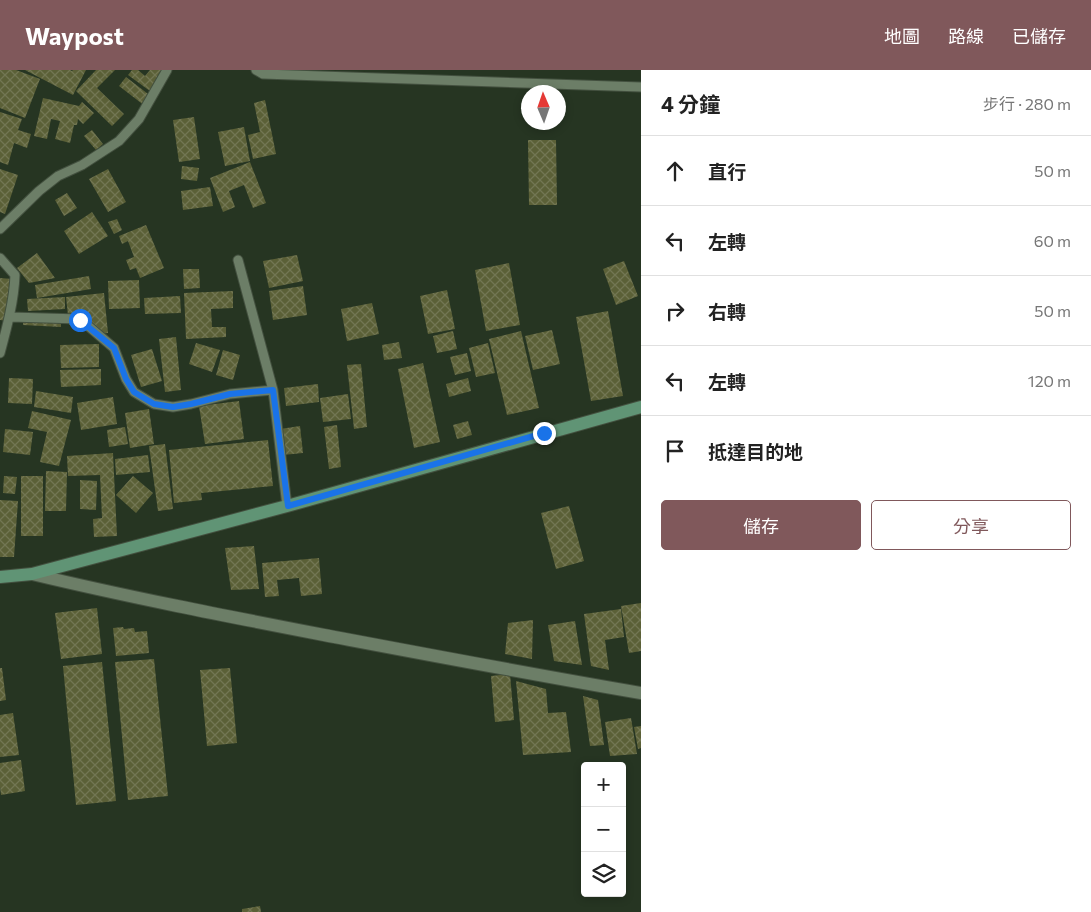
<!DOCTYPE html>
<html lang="zh-TW">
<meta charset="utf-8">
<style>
body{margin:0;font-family:Commissioner,"Noto Sans TC",sans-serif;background:#f6f6f6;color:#222}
.controls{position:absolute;right:15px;bottom:15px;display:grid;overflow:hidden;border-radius:5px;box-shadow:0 2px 8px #0003}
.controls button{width:45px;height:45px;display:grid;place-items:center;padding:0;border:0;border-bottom:1px solid #e0e0e0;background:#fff;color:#222;font:25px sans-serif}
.compass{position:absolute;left:521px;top:15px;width:45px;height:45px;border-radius:50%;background:#fff;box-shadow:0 2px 8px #0003;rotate:358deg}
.stop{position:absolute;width:15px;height:15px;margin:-11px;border:4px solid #1a73e8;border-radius:50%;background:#fff}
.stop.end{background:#1a73e8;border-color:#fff;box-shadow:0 1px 5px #0008}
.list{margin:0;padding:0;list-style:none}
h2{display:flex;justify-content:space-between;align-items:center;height:65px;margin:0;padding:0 20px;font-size:21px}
h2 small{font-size:16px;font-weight:400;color:#767676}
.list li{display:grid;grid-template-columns:32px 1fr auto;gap:15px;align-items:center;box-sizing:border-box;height:70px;padding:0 20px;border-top:1px solid #e0e0e0}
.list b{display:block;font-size:19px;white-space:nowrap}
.list em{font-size:16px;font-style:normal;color:#767676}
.actions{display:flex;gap:10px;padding:15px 20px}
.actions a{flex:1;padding:11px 0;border:1px solid #80585b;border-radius:5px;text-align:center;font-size:18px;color:#80585b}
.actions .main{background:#80585b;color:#fff}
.icon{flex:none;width:28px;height:28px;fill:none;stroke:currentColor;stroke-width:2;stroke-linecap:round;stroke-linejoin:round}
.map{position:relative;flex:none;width:641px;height:842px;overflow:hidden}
header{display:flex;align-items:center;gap:30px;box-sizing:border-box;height:70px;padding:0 25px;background:#80585b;color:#fff}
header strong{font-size:24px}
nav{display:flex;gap:28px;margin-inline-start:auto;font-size:18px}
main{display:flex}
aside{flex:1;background:#fff}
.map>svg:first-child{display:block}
.building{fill:url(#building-cross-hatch)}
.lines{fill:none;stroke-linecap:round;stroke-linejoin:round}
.lane-casing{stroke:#43503f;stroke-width:11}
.street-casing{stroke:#43503f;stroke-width:14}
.secondary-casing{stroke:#43503f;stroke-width:14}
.lane{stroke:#6c7e67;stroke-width:9}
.street{stroke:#6c7e67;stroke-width:12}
.secondary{stroke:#609475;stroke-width:12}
.route{stroke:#1a73e8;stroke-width:6}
</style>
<header>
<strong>Waypost</strong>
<nav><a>地圖</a><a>路線</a><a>已儲存</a></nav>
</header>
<main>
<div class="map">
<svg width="641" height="842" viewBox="0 0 641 842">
<defs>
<pattern id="building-cross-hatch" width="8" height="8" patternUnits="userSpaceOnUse" patternTransform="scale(1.25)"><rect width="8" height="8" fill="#5b6037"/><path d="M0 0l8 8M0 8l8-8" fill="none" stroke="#727653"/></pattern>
</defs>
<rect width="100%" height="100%" fill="#263522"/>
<path class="building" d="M0,0H16L40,9L25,48L0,38Z
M25,0H70L72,1L73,0H86L73,25Z
M96,0H115L97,18L124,44L112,56L76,21Z
M132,0H138L145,6L150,0H172L154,24L128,5Z
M126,7L152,27L145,36L119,16Z
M43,28L79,36L82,32L94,43L83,54L78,49L77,55H74L70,73L55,69L60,51L51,49L47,69L34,66Z
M265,30L276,84L253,89L248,65L260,62L254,33Z
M0,42L22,49L18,60L31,64L27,78L14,73L8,95L0,92Z
M194,47L200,89L179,92L173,50Z
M244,57L250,91L225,96L218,62Z
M92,60L103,74L96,80L84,66Z
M528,70H556L557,135H529Z
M250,92L266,133L253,138L244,115L229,121L235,137L223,142L210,108Z
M182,96L199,98L197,111L181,109Z
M0,99L18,105L5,144L0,142Z
M108,99L126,132L108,142L89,109Z
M210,117L213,136L183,140L181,121Z
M67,123L77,138L64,146L55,130Z
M92,142L108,166L79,184L64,161Z
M117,149L122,160L114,164L108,152Z
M146,155L164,198L140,208L136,198L130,200L126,190L134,187L128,171L122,174L119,166Z
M37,183L55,208L29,213L17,198Z
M297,185L303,211L269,218L263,191Z
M624,191L638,226L616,235L603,199Z
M509,193L520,255L486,261L475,200Z
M183,199H199L200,218L184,219Z
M89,206L91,219L37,228L35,215Z
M0,208L12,209L9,251L0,250Z
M139,210L140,238L109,239L108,211Z
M303,216L307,245L273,250L269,221Z
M447,220L455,259L428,264L420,226Z
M233,221V238L211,239L212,257H226V267L186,269L184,223Z
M104,223L108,263L98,264L87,253L69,255L66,227Z
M180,226L181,243L145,244L144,228Z
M65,227V239L28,241L27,229Z
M372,233L379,264L347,271L341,239Z
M608,241L623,326L591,331L576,247Z
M24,244L61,245V257L23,255Z
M552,260L560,294L533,300L525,266Z
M453,261L457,279L437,283L433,266Z
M521,261L539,338L507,345L489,269Z
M176,267L181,320L165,322L159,269Z
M399,272L402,288L384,290L382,275Z
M196,273L220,280L212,302L189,294Z
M488,273L495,303L476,307L469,278Z
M99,274V297L61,298L60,275Z
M152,279L162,311L141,317L131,285Z
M223,280L240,285L233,310L216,305Z
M467,283L471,301L455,305L450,287Z
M423,293L440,372L414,378L398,299Z
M361,294L367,357L354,359L347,295Z
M101,299V315L61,317L60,300Z
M9,308L33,309L32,334L8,333Z
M468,308L471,321L449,327L446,314Z
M318,314L319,332L286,336L284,318Z
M36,321L73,327L71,343L34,337Z
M348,324L351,349L323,352L320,328Z
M113,327L117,354L81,360L77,333Z
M239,331L244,369L205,374L199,336Z
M149,339L154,374L130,378L125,343Z
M32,341L71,350L59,396L40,392L47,362L28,358Z
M468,351L472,365L457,369L453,355Z
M337,355L341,397L329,399L324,357Z
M300,356L303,383L283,385L280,359Z
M125,357L128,374L109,377L107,360Z
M5,359L33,362L30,385L3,382Z
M268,370L273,416L201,423L202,430L174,433L169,380Z
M165,374L173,439L158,441L149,376Z
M113,383L117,466L94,467L93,449L102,448L100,405L68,406L67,386Z
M148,385L150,402L116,405L115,389Z
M46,401L67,402L66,441H45Z
M4,406L17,407L15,424L3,423Z
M21,406H43V466H21Z
M133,406L153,423L136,443L116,425Z
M80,410L97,411L96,440L80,439Z
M0,430L18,431L14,487H0Z
M569,436L584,491L556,499L541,443Z
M254,476L259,519L231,520L225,478Z
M319,488L322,524L301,526L299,508L277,510L279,526L265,527L262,493Z
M641,533V581L629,583L621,536Z
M97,538L102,584L61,589L55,543Z
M621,539L624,567L605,570L609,600L591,596L584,544Z
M533,550L532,589L505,584L508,553Z
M575,551L582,595L554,591L548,555Z
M123,557L124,559L134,558L135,562L147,561L149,583L116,586L113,558Z
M154,589L168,726L128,730L115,592Z
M102,592L116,731L76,735L63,596Z
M0,598H2L6,630L0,631Z
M230,598L237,673L207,676L200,600Z
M510,604L514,650L495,652L491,606Z
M516,611L546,619L548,643L566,642L571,682L523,685Z
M583,626L598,630L604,675L590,676Z
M13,643L19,685L0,687V645Z
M631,648L637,684L610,686L605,652Z
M641,656V678L638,679L634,657Z
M21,690L25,721L1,725L0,717V693Z
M260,836L261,842H242V839Z"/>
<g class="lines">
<defs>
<path id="lane" d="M256,0L263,4L641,17
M0,159L39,121L58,106L82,95L119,71L139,49L167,0
M0,188L15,205C14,231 7,257 0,283
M238,190L273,320L287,436
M10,247L80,249L114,278L126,309L134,322L154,334L173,337L191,334L230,324L273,320"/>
<path id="street" d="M32,504C128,527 226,546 324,565C430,585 535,605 641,623"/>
<path id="secondary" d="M0,507L32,504L287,436L641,337"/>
</defs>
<use href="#lane" class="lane-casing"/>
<use href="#street" class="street-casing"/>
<use href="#secondary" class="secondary-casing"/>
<use href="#lane" class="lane"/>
<use href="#street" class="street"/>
<use href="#secondary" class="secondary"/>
</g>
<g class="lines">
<path class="route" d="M80,250L114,278L126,309L134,322L154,334L173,337L191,334L230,324L273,320L288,436L544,363"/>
</g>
</svg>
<div class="controls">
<button>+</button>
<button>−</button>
<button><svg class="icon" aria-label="layers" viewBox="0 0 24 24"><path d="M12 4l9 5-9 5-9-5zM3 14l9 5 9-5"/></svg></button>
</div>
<svg class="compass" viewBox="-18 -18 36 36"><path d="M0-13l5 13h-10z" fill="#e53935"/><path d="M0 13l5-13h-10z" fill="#767676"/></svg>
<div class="stop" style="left:80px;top:250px"></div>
<div class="stop end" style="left:544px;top:363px"></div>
</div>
<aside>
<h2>4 分鐘<small>步行 · 280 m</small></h2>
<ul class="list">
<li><svg class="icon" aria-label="ahead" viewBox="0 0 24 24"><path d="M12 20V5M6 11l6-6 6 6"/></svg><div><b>直行</b></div><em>50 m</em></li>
<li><svg class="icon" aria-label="left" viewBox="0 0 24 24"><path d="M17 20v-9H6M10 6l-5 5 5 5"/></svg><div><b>左轉</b></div><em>60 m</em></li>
<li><svg class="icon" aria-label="right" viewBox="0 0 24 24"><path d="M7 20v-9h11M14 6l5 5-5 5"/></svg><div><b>右轉</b></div><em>50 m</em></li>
<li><svg class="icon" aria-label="left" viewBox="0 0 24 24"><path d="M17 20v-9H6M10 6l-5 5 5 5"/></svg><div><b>左轉</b></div><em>120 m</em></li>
<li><svg class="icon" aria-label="arrive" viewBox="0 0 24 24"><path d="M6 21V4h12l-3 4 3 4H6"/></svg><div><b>抵達目的地</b></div></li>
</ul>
<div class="actions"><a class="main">儲存</a><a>分享</a></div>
</aside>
</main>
